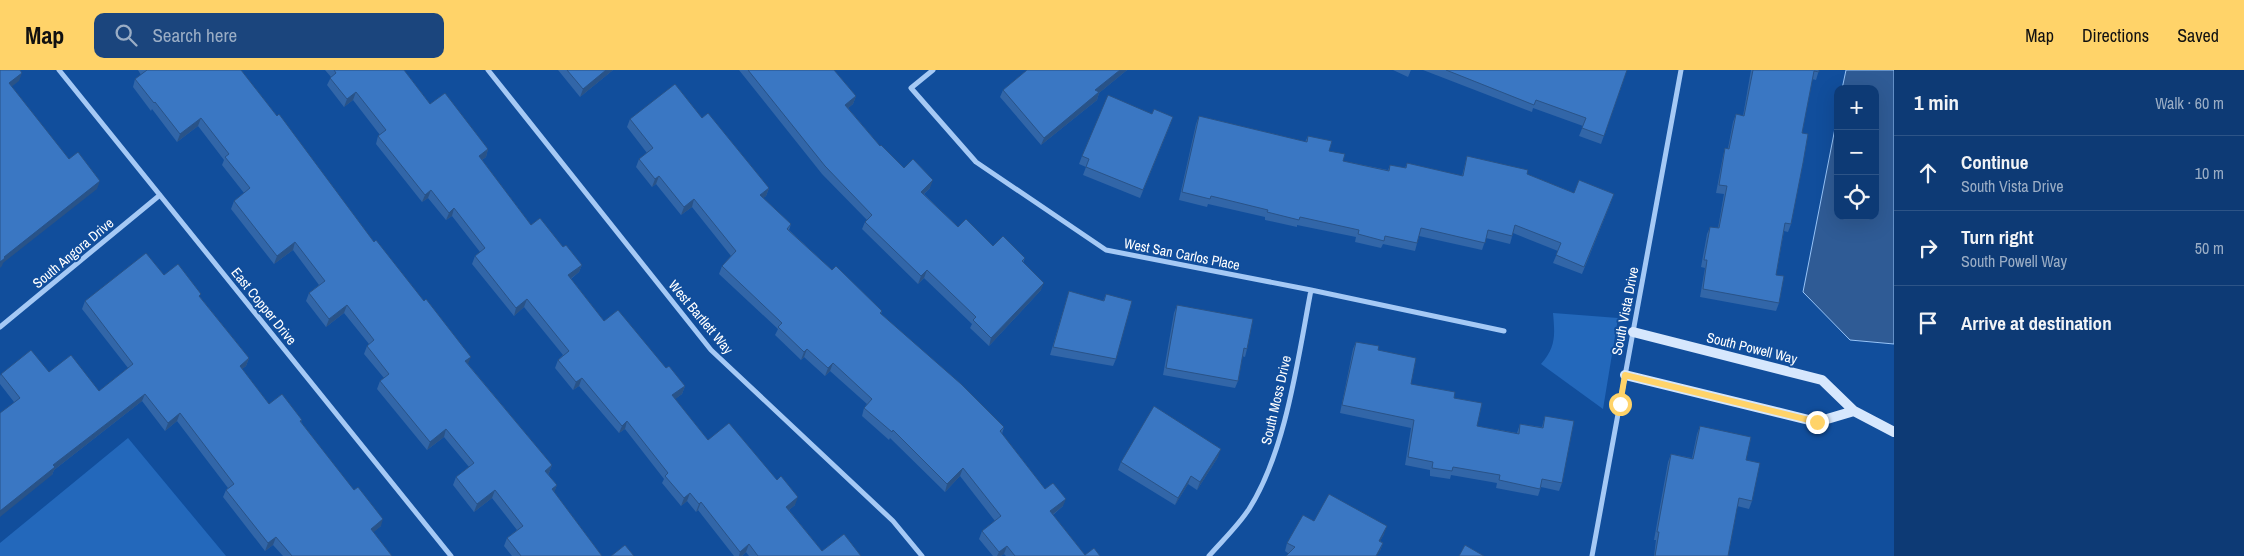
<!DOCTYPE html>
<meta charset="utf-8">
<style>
body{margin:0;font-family:"Archivo Narrow",sans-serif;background:#1b457d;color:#f1f3f6}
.controls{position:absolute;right:15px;top:15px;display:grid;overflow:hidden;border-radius:10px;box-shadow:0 5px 20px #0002}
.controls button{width:45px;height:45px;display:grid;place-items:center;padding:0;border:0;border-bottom:1px solid #2d5487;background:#0d3a75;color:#f1f3f6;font:25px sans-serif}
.stop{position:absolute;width:15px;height:15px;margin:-11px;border:4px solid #ffd369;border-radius:50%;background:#fff}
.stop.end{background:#ffd369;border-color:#fff;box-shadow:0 1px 5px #0008}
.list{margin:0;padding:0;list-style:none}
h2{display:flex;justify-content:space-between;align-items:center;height:65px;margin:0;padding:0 20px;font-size:21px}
h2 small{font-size:16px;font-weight:400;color:#9aadc5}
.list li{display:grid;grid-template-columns:32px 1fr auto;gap:15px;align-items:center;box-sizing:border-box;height:75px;padding:0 20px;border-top:1px solid #2d5487}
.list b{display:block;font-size:19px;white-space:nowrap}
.list p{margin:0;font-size:16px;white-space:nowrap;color:#9aadc5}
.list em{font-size:16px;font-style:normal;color:#9aadc5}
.icon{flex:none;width:28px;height:28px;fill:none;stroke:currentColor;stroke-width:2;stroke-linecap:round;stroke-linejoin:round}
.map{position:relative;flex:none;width:1894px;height:486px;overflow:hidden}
header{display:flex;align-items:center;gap:30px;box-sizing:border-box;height:70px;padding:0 25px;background:#ffd369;color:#111}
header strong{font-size:24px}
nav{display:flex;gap:28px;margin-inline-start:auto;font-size:18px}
.search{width:350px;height:45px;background:#1b457d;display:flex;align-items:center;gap:12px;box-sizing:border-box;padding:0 18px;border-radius:10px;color:#9aadc5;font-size:19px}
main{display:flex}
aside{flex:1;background:#0d3a75}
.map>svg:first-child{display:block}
.green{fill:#2368bb}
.water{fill:#2f5b95;stroke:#97c4f8}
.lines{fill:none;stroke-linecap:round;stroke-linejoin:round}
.street{stroke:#a5c9f5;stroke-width:5}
.secondary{stroke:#d6e7fd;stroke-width:10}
.wall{fill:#3266a8}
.shaded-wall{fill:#295388}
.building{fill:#3a77c3;stroke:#295388}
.route{stroke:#ffd369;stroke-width:6}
.labels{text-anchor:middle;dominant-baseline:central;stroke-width:4;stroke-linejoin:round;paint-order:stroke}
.street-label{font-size:14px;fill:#fff;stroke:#114e9c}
</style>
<header>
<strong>Map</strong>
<div class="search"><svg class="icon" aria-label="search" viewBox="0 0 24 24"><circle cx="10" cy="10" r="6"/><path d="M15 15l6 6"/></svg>Search here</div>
<nav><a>Map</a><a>Directions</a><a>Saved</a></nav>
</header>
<main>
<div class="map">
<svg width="1894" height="486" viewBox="0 0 1894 486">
<rect width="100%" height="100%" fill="#114e9c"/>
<path class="green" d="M1553,243L1618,248L1603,339L1541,294C1556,277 1555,265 1553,243Z
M128,368L226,486H0V473Z"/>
<path class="water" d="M1846,0H1894V274L1850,270L1803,222L1838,43V146H1875V19H1842Z"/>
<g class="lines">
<path class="street" d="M59,0L451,486
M488,0L711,280L893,451L922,486
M933,0L911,18L976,92L1106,180L1311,220L1504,261
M0,257L160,125
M1209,486C1222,471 1238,456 1249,439C1286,381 1298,288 1311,220
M1592,486L1681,0"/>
<path class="secondary" d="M1633,262L1822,310L1854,341L1894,362
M1625,305L1817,352L1854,341"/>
</g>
<path class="wall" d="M138,0H241L468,294L552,395L549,403L548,404L557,415L554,422L602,486H512L504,476L507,468L517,460L492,428L474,442L453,415L456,407L469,397L444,367L427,380L377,319L380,311L384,308L364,284L367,276L369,274L344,243L326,257L306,231L309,223L319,215L293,180L274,194L231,139L234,131L244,123L222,95L224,90L198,56L177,72L152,39L151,41L133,17L135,9L141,5Z
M325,0H404L430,34L488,79L486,87L482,90L531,155L563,177L582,195L579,202L571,209L604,251L666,298L685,316L682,324L675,329L708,370L795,435L789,440L822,481L861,486H749L746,482L742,486H734L698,440L696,442L687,431L681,436L662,413L664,409L625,359L619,363L579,316L573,320L555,298L558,290L563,285L524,237L514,246L472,194L475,186L480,182L452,146L446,150L428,128L422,132L376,74L378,66L380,65L353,30L344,37L327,15L331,7Z
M558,0H613L580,27Z
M739,0H834L856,26L853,34L848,38L880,76L904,98L930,118L924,124L958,157L993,176L1025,188L1023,193L1041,220L989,276L970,258L972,254L924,208L918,214L862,159L865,152L867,150L822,104Z
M1027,0H1127L1099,23L1097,30L1041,75L1000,27L1003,20Z
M1393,0H1411L1408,7Z
M1423,0H1627L1601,74L1579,66L1583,56L1533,38L1532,42Z
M1751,0H1819L1816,10L1812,9L1802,63L1791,154L1788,162L1784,161L1776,205L1779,233L1776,241L1700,227L1705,198L1701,197L1707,164L1710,157L1718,158L1724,124L1716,123L1723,86L1725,78H1728L1733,52L1736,44L1743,46Z
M1199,46L1305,72L1308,66L1343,91L1388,100L1390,95L1405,98L1407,93L1462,106L1467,86L1527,104L1574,123L1611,132L1582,204L1553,193L1558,181L1513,163L1510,174L1486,168L1482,180L1419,166L1415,181L1383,174L1381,178L1355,172L1356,167L1297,155V157L1265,150V147L1208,134L1207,137L1179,130L1196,54Z
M702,48L769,118L766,126L763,128L791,154L789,160L832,200L882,241L881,244L1004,357L1002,364L1045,419L1063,436L1053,445L1085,485L1100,486H1006L1004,484L1001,486H993L979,469L982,461L995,451L960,406L945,422L890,368L889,370L862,346L864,338L867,334L830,301L825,306L804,287L801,290L775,265L778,259L719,204L722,196L731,186L692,137L681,145L656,114L652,117L636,97L639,89L647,83L627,57L630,49Z
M1170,55L1140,128L1083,105L1086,97L1079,94L1082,86Z
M1069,221L1103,231L1106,224L1116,289L1113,296L1050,285Z
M200,227L249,288L246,296L242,299L269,334L302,350L301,352L381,456L373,462L392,486H283L273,475L265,481L223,427L226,420L228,418L177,351L165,361L142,331L54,400L52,405L14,332L0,314V306L1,304L49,302L99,321L128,298L82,239L85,231Z
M1177,235L1247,279L1245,287L1242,286L1238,311L1235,318L1163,305L1174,243Z
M1356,272L1378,280L1411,314L1454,328L1477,356L1517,363L1520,354L1542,357L1545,346L1562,413L1559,421L1541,417L1538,426L1496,418L1497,413L1451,405L1450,409L1430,406V400L1405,395L1411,358L1340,343L1353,279Z
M1700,356L1746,390L1752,431L1749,439L1737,436L1728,486H1654L1656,470H1654L1668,392L1671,384L1692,388L1697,364Z
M1218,387L1197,420L1188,414L1175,435L1118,400L1121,392Z
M1314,451L1384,464L1380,471L1383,473L1380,481L1289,484L1285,481L1287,473Z"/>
<path class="shaded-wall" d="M606,0H613L580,27L583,19Z
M1120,0H1127L1099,23L1097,30L1041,75L1044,68L1095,20Z
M22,3L19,11L6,21L9,13Z
M356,22L353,30L344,37L347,29Z
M856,26L853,34L843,42L845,35Z
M201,48L198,56L177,72L180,64Z
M488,79L486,87L476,94L479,86Z
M659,106L656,114L652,117L655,109Z
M933,110L930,118L918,129L921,122Z
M100,111L97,119L3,193L2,196L0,198V192L4,187Z
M769,118L766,126L757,133L760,125Z
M431,120L428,128L422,132L425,125Z
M694,129L692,137L681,145L684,137Z
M454,138L452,146L446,150L449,143Z
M295,172L293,180L274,194L277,186Z
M582,195L579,202L565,213L568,205Z
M927,200L924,208L918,214L921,206Z
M1044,213L1041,220L989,276L991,268Z
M527,229L524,237L514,246L516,238Z
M347,235L344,243L326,257L329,249Z
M807,279L804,287L801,290L804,282Z
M471,287L468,294L465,291Z
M249,288L246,296L237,303L240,296Z
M833,293L830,301L825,306L828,298Z
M582,308L579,316L573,320L576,312Z
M685,316L682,324L670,333L672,325Z
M145,324L142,331L54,400L52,405L0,447V441L53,395Z
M180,343L177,351L165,361L168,353Z
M627,351L625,359L619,363L622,356Z
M446,359L444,367L427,380L430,372Z
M1221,379L1218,387L1197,420L1200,412Z
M552,395L549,403L542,408L545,401Z
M963,398L960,406L945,422L947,414Z
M1191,406L1188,414L1175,435L1178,428Z
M557,415L554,423L552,419Z
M495,420L492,428L474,442L477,434Z
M690,423L687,431L681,436L684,428Z
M798,427L795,435L783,445L786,437Z
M1066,429L1063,436L1047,449L1050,441Z
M701,432L698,440L696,442L699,434Z
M383,449L381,456L368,467L371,459Z
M1387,456L1384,464L1376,479L1379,471Z
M276,467L273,475L265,481L268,473Z
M1383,473L1380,481L1377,486H1376Z
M749,474L746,482L742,486H739L740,482Z
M1007,476L1004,484L1001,486H997L999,482Z"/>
<path class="building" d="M0,0H20L22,3L9,13L69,89L78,82L100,111L4,187L5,188L0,192Z
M147,0H241L277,46L279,44L374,172L376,170L424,231L426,229L471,287L465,291L552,395L545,401L557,415L552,419L602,486H521L507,468L523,456L495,420L477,434L456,407L474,393L446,359L430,372L380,311L389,304L367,276L374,270L347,235L329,249L309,223L325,211L295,172L277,186L234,131L250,118L225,87L229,84L201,48L180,64L155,32L154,33L135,9Z
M334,0H404L430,34L445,23L488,79L479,86L531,155L540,148L563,177L566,175L582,195L568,205L604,251L618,240L666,298L669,296L685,316L672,325L708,370L729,353L777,410L781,406L798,427L786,437L822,481L844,464L861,486H758L749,474L740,482L701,432L699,434L690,423L684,428L665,406L668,403L627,351L622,356L582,308L576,312L558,290L569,281L527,229L516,238L475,186L485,178L454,138L449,143L431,120L425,125L378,66L386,60L356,22L347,29L330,8L336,3Z
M567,0H606L583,19Z
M748,0H834L856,26L845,35L880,76L881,75L904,98L913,89L933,110L921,122L958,157L966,149L993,176L1003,166L1025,188L1022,191L1044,213L991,268L973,250L976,247L927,200L921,206L865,152L872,145L825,96Z
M1027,0H1120L1095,20L1099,22L1044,68L1003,20Z
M1446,0H1627L1604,66L1582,58L1586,48L1536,30L1534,35Z
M1753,0H1819V2L1814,1L1802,63L1808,64L1803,93L1791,154L1785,153L1776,205L1784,206L1779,233L1703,219L1707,190H1704L1710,157L1719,158L1727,116L1719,115L1725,78L1729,79L1736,44L1744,46Z
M675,14L702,48L708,43L769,118L760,125L791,154L787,159L832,200L836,196L882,241L880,243L961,314L1004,357L1000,361L1045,419L1053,413L1066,429L1050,441L1085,485L1094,478L1100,486H1015L1007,476L999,482L982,461L1001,446L963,398L947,414L893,360L892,362L864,338L872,329L833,293L828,298L807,279L804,282L778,257L782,253L722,196L736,181L694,129L684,137L659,106L655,109L639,89L653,78L630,49Z
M1108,25L1152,44L1154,39L1173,47L1143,120L1086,97L1089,89L1082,86Z
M1199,46L1307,72L1308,66L1332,71L1329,81L1345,84L1343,91L1389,101L1390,95L1406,98L1407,93L1463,106L1467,86L1528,100L1527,104L1574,123L1579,110L1614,124L1584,197L1556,185L1561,173L1515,155L1512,166L1488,160L1485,173L1421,158L1417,173L1385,166L1384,171L1358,164L1359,160L1300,147L1299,150L1267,142L1268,140L1211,126L1210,129L1182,122Z
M146,183L164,205L178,194L201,224L199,226L249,288L240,296L269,334L282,324L302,350L300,351L354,420L358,417L383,449L371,459L392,486H292L276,467L268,473L226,420L234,414L180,343L168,353L145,324L53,395L55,397L0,441V343L20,328L1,304L31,280L49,302L71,285L99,321L133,294L85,231Z
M1069,221L1104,231L1106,224L1132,231L1116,289L1053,277Z
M1177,235L1253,249L1247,279L1244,278L1238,311L1166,298Z
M1356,272L1379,276L1378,280L1416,288L1411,314L1455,322L1454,328L1482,333L1477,356L1519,364L1520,354L1543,358L1545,346L1574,351L1562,413L1542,409L1540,419L1499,410L1500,405L1453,397L1452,401L1432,398L1433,392L1408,387L1414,350L1342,335Z
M1154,336L1221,379L1200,412L1191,406L1178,428L1121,392Z
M1700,356L1751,367L1746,390L1760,393L1752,431L1739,428L1728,486H1655L1659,462H1657L1671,384L1693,389Z
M1329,424L1387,456L1379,471L1383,473L1376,486H1286L1295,477L1287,473L1303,445L1314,451Z
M625,475L634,486H611Z
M1465,475L1484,486H1459Z"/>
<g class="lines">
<path class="route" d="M1620,334L1625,305L1817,352"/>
</g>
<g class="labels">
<g class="street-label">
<text transform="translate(73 183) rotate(-40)">South Angora Drive</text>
<text transform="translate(1182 184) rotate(11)">West San Carlos Place</text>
<text transform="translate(264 236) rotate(51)">East Copper Drive</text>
<text transform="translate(1625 241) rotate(-79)">South Vista Drive</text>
<text transform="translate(701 247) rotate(50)">West Bartlett Way</text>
<text transform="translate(1752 278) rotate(14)">South Powell Way</text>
<text transform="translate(1276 330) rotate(-77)">South Moss Drive</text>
</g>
</g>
</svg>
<div class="controls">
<button>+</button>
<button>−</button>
<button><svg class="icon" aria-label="locate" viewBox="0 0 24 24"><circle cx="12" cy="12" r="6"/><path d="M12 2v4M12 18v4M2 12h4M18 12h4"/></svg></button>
</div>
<div class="stop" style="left:1620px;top:334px"></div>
<div class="stop end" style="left:1817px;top:352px"></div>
</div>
<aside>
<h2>1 min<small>Walk · 60 m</small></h2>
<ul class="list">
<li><svg class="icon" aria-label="ahead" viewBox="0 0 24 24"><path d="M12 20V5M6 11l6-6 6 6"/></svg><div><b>Continue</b><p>South Vista Drive</p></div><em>10 m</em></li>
<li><svg class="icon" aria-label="right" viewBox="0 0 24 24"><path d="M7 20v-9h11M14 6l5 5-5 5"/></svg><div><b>Turn right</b><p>South Powell Way</p></div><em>50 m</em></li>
<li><svg class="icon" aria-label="arrive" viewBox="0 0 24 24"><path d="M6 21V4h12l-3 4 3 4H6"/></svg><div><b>Arrive at destination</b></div></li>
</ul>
</aside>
</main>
